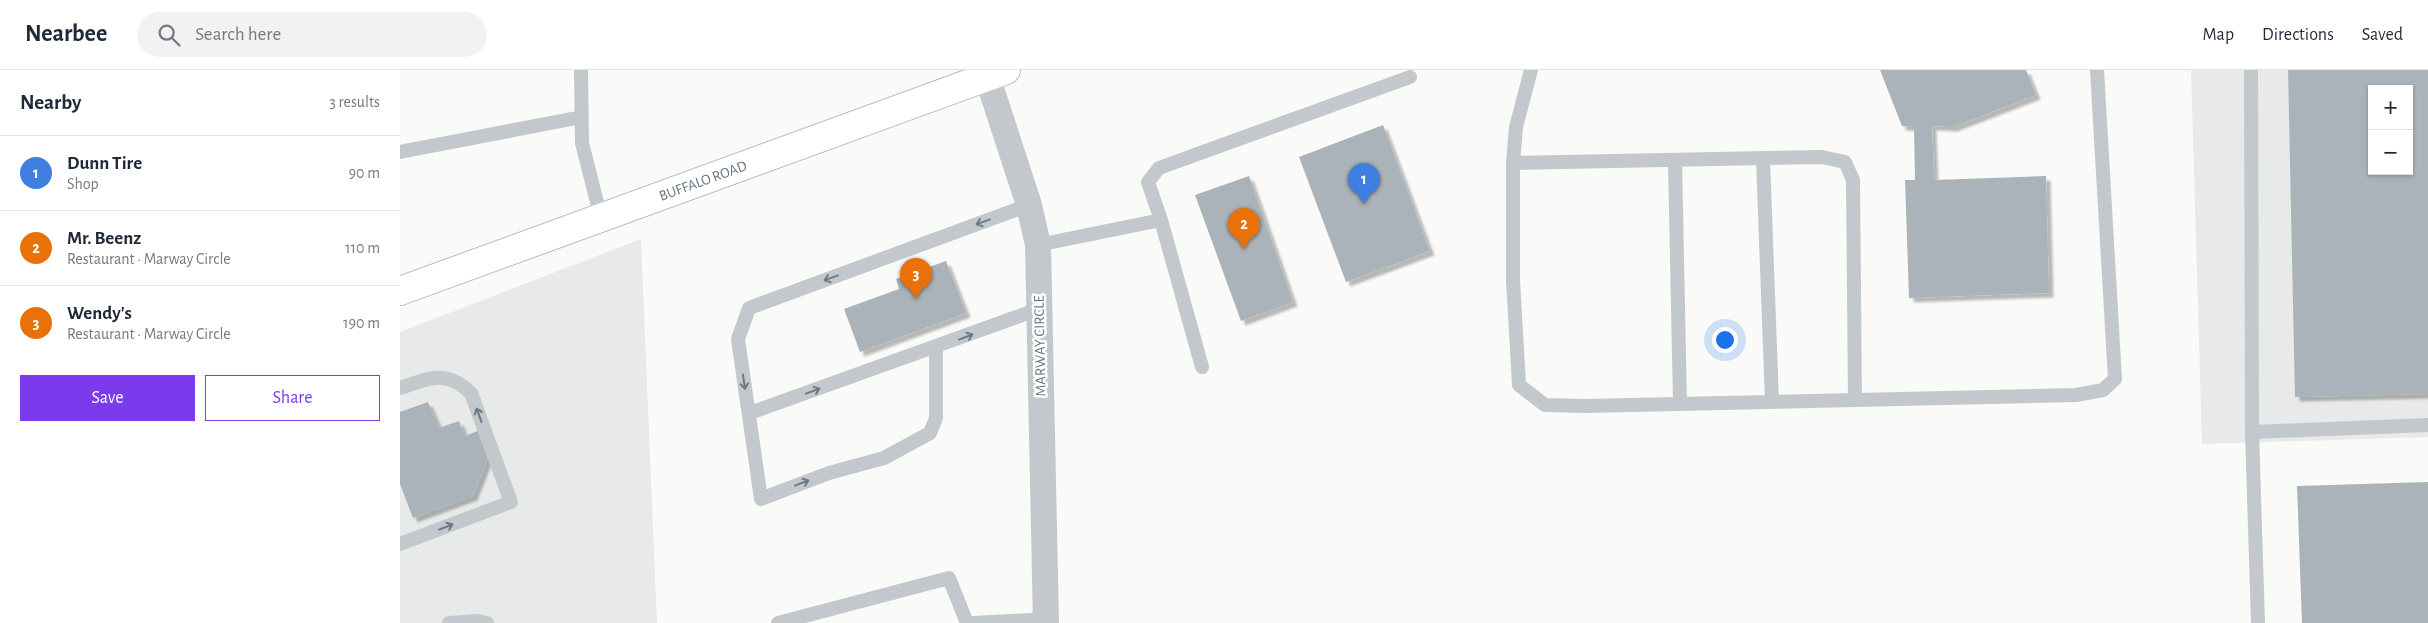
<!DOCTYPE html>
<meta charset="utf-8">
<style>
body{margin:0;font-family:"Alegreya Sans",sans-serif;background:#f2f2f3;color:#1f2937}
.controls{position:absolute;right:15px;top:15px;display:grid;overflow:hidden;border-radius:0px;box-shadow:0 1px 4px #0004}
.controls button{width:45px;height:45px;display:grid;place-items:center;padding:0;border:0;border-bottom:1px solid #e0e1e3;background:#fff;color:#1f2937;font:25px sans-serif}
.you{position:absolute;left:1324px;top:269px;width:18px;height:18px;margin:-12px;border:4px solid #fff;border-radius:50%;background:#1a73e8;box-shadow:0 0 0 8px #1a73e833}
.badge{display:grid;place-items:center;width:32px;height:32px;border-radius:50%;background:#7c3aed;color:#fff;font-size:16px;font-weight:700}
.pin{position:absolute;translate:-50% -41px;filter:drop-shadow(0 1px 2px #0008)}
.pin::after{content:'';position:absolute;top:26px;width:18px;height:15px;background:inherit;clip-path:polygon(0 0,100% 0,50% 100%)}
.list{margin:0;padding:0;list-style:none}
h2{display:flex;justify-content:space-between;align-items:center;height:65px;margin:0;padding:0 20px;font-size:21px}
h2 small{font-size:16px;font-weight:400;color:#747a83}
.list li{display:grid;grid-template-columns:32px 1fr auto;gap:15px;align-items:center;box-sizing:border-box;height:75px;padding:0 20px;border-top:1px solid #e0e1e3}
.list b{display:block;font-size:19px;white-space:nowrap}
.list p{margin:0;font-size:16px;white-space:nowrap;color:#747a83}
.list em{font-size:16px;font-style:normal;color:#747a83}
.actions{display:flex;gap:10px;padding:15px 20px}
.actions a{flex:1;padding:11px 0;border:1px solid #7c3aed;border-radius:0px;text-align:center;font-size:18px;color:#7c3aed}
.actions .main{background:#7c3aed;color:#fff}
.icon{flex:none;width:28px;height:28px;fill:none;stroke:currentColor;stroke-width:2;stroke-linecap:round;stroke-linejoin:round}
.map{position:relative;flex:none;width:2028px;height:553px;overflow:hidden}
header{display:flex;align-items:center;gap:30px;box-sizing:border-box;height:70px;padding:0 25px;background:#fff;border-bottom:1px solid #e0e1e3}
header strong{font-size:24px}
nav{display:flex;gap:28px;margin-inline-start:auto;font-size:18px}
.search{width:350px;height:45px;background:#f2f2f3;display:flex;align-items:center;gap:12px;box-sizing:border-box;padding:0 18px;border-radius:28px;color:#747a83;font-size:19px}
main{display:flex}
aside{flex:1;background:#fff}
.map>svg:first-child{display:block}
.built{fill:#e8e9e9;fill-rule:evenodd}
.building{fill:#aab3b9;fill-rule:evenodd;filter:url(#shadow)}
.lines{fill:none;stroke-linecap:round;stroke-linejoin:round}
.secondary-casing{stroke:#b3babf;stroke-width:30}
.lane{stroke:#c3c8cc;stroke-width:14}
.street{stroke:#c3c8cc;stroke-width:26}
.secondary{stroke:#fff;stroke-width:28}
.oneway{stroke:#6a7a87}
.labels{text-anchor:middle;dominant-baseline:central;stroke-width:5;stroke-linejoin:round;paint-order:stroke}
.street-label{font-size:15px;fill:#657683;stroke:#fff}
</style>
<header>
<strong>Nearbee</strong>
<div class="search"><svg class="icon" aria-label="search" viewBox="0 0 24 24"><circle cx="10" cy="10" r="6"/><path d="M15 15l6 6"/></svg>Search here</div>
<nav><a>Map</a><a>Directions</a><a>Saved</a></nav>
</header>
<main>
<aside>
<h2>Nearby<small>3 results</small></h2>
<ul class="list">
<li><span class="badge" style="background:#3f7fe0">1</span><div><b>Dunn Tire</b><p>Shop</p></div><em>90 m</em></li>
<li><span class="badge" style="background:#e8710a">2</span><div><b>Mr. Beenz</b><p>Restaurant · Marway Circle</p></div><em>110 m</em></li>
<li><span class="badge" style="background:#e8710a">3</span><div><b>Wendy's</b><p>Restaurant · Marway Circle</p></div><em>190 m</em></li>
</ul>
<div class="actions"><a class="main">Save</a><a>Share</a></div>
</aside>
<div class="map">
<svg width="2028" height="553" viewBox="0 0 2028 553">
<defs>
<filter id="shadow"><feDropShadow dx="4.5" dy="4.5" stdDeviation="1" flood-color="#0004"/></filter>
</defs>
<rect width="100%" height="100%" fill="#fafaf8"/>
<path class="built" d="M1791,0H2028V367L1802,374ZM1972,19H2009V101H1972Z
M241,169L257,553H0V262Z"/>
<path class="building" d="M1480,0H1626L1636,25L1553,57L1532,56L1534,110L1646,106L1649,223L1509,228L1505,110H1515L1514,57L1502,56Z
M1888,0H2028V324L1895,327ZM1972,19H2009V101H1972Z
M983,55L1030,181L946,212L899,87Z
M849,106L893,232L841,251L795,125Z
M546,191L566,243L460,282L444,239L499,219L496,209Z
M28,332L39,358L59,351L65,366L80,360L89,385L73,426L13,448L0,414V342Z
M2028,412V553H1902L1897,416Z"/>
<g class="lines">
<defs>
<path id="secondary" d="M0,221L606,0"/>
</defs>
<use href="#secondary" class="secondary-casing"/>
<path class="lane" d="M181,0L182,73L201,148
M1131,0L1116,57L1113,93V210L1119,315L1145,335L1186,336L1676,325L1703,320L1715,309L1697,0
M1851,0L1852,362L2028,355
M0,82L182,47
M1363,89L1372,332
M1275,90L1280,334
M1113,93L1422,87L1445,92L1453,110L1455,330
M761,150L802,297
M638,175L761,150L748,112L759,98L1010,7
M536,278V348L530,363L484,388L429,403L361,429L338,269L349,238L629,135
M0,318C29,308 46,299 71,323L111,432L0,474
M350,343L639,239
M1852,362L1858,553
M49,553L78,551L87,553
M378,553L549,508L567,553
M574,553L646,549"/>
<path class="street" d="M585,0L629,135L638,175L646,553"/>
<use href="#secondary" class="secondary"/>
</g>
<defs><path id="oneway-shaft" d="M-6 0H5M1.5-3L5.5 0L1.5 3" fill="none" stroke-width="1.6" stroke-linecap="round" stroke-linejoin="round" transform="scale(1.25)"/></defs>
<g class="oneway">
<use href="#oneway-shaft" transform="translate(583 152) rotate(160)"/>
<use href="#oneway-shaft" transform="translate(431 208) rotate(160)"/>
<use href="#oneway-shaft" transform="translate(566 267) rotate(-21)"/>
<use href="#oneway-shaft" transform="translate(344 312) rotate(82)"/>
<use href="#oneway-shaft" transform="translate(413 321) rotate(-20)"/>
<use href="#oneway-shaft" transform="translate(79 345) rotate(-110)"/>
<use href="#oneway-shaft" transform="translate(402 413) rotate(-21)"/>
<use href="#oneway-shaft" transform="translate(46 457) rotate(-21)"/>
</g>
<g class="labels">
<g class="street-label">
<text transform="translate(303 111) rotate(-20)">BUFFALO ROAD</text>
<text transform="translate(640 276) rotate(-91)">MARWAY CIRCLE</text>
</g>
</g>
</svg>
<div class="controls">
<button>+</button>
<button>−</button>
</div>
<div class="you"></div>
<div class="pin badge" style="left:964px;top:134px;background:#3f7fe0">1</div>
<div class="pin badge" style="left:844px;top:179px;background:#e8710a">2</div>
<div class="pin badge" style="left:516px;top:229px;background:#e8710a">3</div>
</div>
</main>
